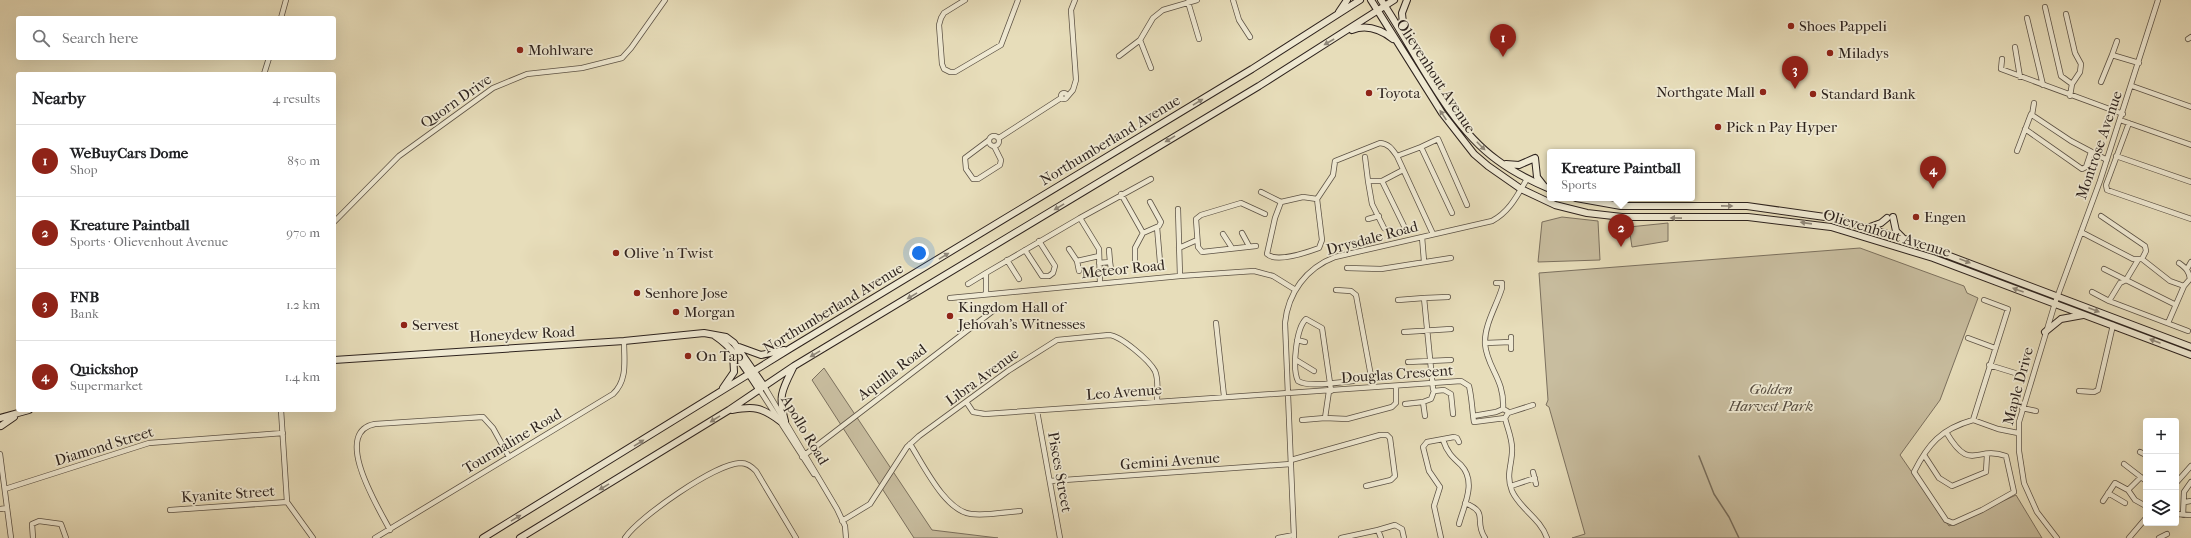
<!DOCTYPE html>
<meta charset="utf-8">
<style>
body{margin:0;font-family:"IM FELL French Canon",serif;background:#f2f2f2;color:#202124}
.controls{position:absolute;right:12px;bottom:12px;display:grid;overflow:hidden;border-radius:4px;box-shadow:0 4px 16px #0002}
.controls button{width:36px;height:36px;display:grid;place-items:center;padding:0;border:0;border-bottom:1px solid #e0e0e0;background:#fff;color:#202124;font:20px sans-serif}
.you{position:absolute;left:919px;top:253px;width:14px;height:14px;margin:-10px;border:3px solid #fff;border-radius:50%;background:#1a73e8;box-shadow:0 0 0 6px #1a73e833}
.badge{display:grid;place-items:center;width:26px;height:26px;border-radius:50%;background:#8f2418;color:#fff;font-size:13px;font-weight:700}
.pin{position:absolute;translate:-50% -33px;filter:drop-shadow(0 1px 2px #0008)}
.pin::after{content:'';position:absolute;top:21px;width:14px;height:12px;background:inherit;clip-path:polygon(0 0,100% 0,50% 100%)}
.popup{position:absolute;left:1547px;top:149px;width:148px;height:52px;box-sizing:border-box;display:grid;place-content:center;border-radius:4px;background:#fff;filter:drop-shadow(0 1px 3px #0005);font-size:13px;white-space:nowrap;color:#757577}
.popup b{font-size:15px;color:#202124}
.popup::after{content:'';position:absolute;left:50%;top:100%;margin-left:-8px;border:8px solid transparent;border-top-color:#fff}
.list{margin:0;padding:0;list-style:none}
h2{display:flex;justify-content:space-between;align-items:center;height:52px;margin:0;padding:0 16px;font-size:17px}
h2 small{font-size:13px;font-weight:400;color:#757577}
.list li{display:grid;grid-template-columns:26px 1fr auto;gap:12px;align-items:center;box-sizing:border-box;height:72px;padding:0 16px;border-top:1px solid #e0e0e0}
.list b{display:block;font-size:15px;white-space:nowrap}
.list p{margin:0;font-size:13px;white-space:nowrap;color:#757577}
.list em{font-size:13px;font-style:normal;color:#757577}
.icon{flex:none;width:22px;height:22px;fill:none;stroke:currentColor;stroke-width:2;stroke-linecap:round;stroke-linejoin:round}
.map{position:relative;flex:none;width:2191px;height:538px;overflow:hidden}
.search{position:absolute;background:#fff;box-shadow:0 4px 16px #0002;left:16px;top:16px;width:320px;height:44px;display:flex;align-items:center;gap:10px;box-sizing:border-box;padding:0 14px;border-radius:4px;color:#757577;font-size:15px}
.panel{position:absolute;background:#fff;box-shadow:0 4px 16px #0002;left:16px;top:72px;width:320px;height:340px;border-radius:4px}
.map>svg:first-child{display:block}
.green{fill:#c8bd9f;stroke:#7b705e}
.lines{fill:none;stroke-linecap:round;stroke-linejoin:round}
.stream{stroke:#776d5c;stroke-width:1.5}
.street-casing{stroke:#5c5245;stroke-width:6}
.secondary-casing{stroke:#2e231e;stroke-width:8}
.street{stroke:#efe9d2;stroke-width:4.5}
.secondary{stroke:#efe9d2;stroke-width:6}
.oneway{fill:#8e8678}
.poi-dot{fill:#8f2418;stroke:#efe9d2;stroke-width:1.5}
.labels{text-anchor:middle;dominant-baseline:central;stroke-width:3.5;stroke-linejoin:round;paint-order:stroke}
.poi-label{font-size:15px;fill:#2e231e;stroke:#efe9d2;text-anchor:start}
.street-label{font-size:15px;fill:#2e231e;stroke:#efe9d2}
.park-label{font-size:15px;font-style:italic;fill:#544a3e;stroke:#efe9d2}
</style>
<div class="map">
<svg width="2191" height="538" viewBox="0 0 2191 538">
<rect width="100%" height="100%" fill="#e7ddba"/>
<filter id="stains"><feTurbulence type="fractalNoise" baseFrequency=".005" numOctaves="4"/><feColorMatrix values="0 0 0 0 .2 0 0 0 0 .09 0 0 0 0 .02 0 0 0 .5 -.17"/></filter>
<radialGradient id="worn" r=".72"><stop offset=".6" stop-color="#630" stop-opacity="0"/><stop offset="1" stop-color="#630" stop-opacity=".3"/></radialGradient>
<path class="green" d="M1562,217L1598,221L1600,260L1538,262L1542,222Z
M1668,223V241L1632,247L1629,227Z
M1860,248L1964,286L1967,293L1978,298L1940,400L1900,455L1949,526L2016,495L2042,538H1572L1585,534L1549,407L1546,405L1548,400L1539,273Z
M824,368L932,530L998,538H914L812,380Z"/>
<g class="lines">
<path class="stream" d="M1699,456L1714,494L1729,517L1739,538"/>
<defs>
<path id="street" d="M965,0L944,13L941,18L939,25L942,64L944,69L950,72H955L1001,45L1018,0
M1233,0L1239,20L1250,37
M1188,2L1199,39
M2045,7L2061,76L2072,84L2070,96
M2066,14L2075,53L2081,64L2080,72L2072,84
M281,18L286,0
M2027,18L2043,85
M2188,39L2191,37
M1140,40L1151,68
M2117,41L2112,55L2139,63
M2015,47L2020,77
M1119,56L1140,40L1153,18L1163,10L1197,0
M2002,59L2001,69L2123,114
M264,74L269,58
M2101,82L2112,55
M2132,86L2191,107
M1061 96a3 3 0 1 1 6 0a3 3 0 1 1-6 0Z
M1067,97L1073,90L1076,80L1071,10L1075,0
M2034,103L2032,115L2071,141L2107,160
M2120,120L2191,145
M2129,123L2106,185L2107,190L2191,219
M2025,129L2082,169L2086,167L2091,152
M989 141a5 5 0 1 1 10 0a5 5 0 1 1-10 0Z
M999,138L1061,98
M989,140L965,158L966,169L973,179H978L1000,165L1001,160L994,146
M1421,147L1438,139L1467,205
M2017,151L2031,114
M1397,156L1421,147L1452,213
M2116,156L2191,182
M1365,157L1368,181H1382
M1403,170L1382,181L1404,226
M1368,181L1372,204L1384,228
M1261,192L1281,202
M1121,194L1143,233L1135,248V268
M1281,202L1275,218L1267,254C1276,263 1308,252 1319,248L1322,240L1317,199L1333,175L1335,161L1380,143C1389,144 1392,149 1397,156L1433,234
M1281,202L1303,197L1317,199
M1178,209L1180,276
M1080,218L1151,179
M1368,219L1379,216
M334,222L399,156L493,88L527,74L582,68L622,58L631,48L665,0
M1157,227L1160,262
M2081,232L2133,259H2142L2146,251L2145,246L2101,216
M1143,233L1159,226L1161,222L1150,202
M1242,233L1249,246
M1223,234L1232,248
M1422,237L1424,261
M1256,246L1202,252L1198,247L1196,219L1201,215L1241,203L1265,214
M1179,248L1197,240
M1069,249L1077,261L1099,256
M1025,250L1042,276H1049L1053,273L1055,266L1039,241
M2142,259L2170,281L2184,286L2190,279C2189,271 2186,268 2179,263
M1007,260L1019,279
M1077,261L1079,271
M1110,262L1111,269
M1099,263L1110,262L1109,250
M1347,268L1381,269L1451,258
M2104,269L2126,280L2138,260
M2187,269L2191,262
M1496,283H1502V288C1497,305 1484,325 1485,344C1487,368 1505,379 1503,409
M968,284L986,273
M1336,290L1351,291L1356,295L1373,387
M2092,292L2109,301L2188,331
M986,294V273L1080,218L1099,249L1100,283
M950,298L1180,276L1254,271L1273,276L1294,289
M1424,298L1448,297
M1398,300L1424,298L1433,389L1434,391L1444,390L1451,394L1453,414
M2109,301L2120,283L2126,280L2176,305
M1216,323L1224,396
M2168,323L2184,286
M1404,332L1451,329
M1511,337V349
M1968,338L1995,348
M1297,340L1305,342
M1485,343L1511,342
M1296,360L1314,371
M1408,362L1451,360
M1989,365L2015,373
M764,386L837,509L845,526L846,538
M759,389L814,474
M1331,391L1330,383L1322,328L1306,319C1296,328 1292,369 1298,381C1309,388 1339,382 1353,381
M2079,391L2094,392L2098,390L2113,325
M967,403L973,412L985,414L1461,381L1469,386C1472,398 1472,410 1474,422L1505,418L1508,413L1507,411L1503,409L1496,412L1473,416
M1405,404L1423,402
M2022,408L2036,411
M281,410L287,502L313,538
M1037,411L1060,538
M1508,413L1533,405
M1425,416L1423,402L1431,399L1434,391
M1325,418L1347,419L1392,407L1396,403V386
M1505,418C1507,427 1512,438 1512,448C1513,463 1505,474 1512,491C1520,509 1540,518 1547,538
M1302,420L1325,418L1329,391
M1973,420L2008,309L1984,300
M1946,432C1971,474 1975,445 2006,456L2014,492L1982,510L1953,523L1946,520L1914,472C1928,444 1941,429 1973,420L1998,429L2018,433
M1443,440C1447,452 1452,457 1461,465C1477,482 1464,505 1459,524
M910,444C923,464 945,511 971,514C987,516 1005,512 1020,511
M2140,452L2146,455
M0,454L11,538
M1924,455L1939,478L1952,486L1986,472L1987,455
M802,457L998,307
M1291,460L1380,435H1387L1390,438L1395,476L1391,480L1366,486
M2124,464L2146,481
M1533,472L1536,484
M2141,477L2128,490L2135,500L2144,505
M1050,481L1291,464
M2176,483L2191,466
M1511,486L1535,478
M5,489L149,443L283,433
M2108,493L2125,503
M2103,501L2115,483L2128,490
M2185,502L2191,501
M1465,503C1490,513 1473,520 1485,538
M0,509L7,508
M170,510L287,502
M2176,514L2191,515
M2183,515L2184,492L2191,482
M842,521L870,504L907,447L919,436L1008,371L1057,340L1109,335C1121,336 1149,360 1155,371C1159,380 1157,392 1157,401
M390,530C379,509 331,432 375,424L483,417L493,428L509,457
M1378,530L1395,525L1402,529L1404,538
M33,538L32,524L39,521L61,524L66,538
M375,538L613,394C628,380 624,360 624,341
M625,538C639,517 715,464 740,463C747,463 751,466 756,471L796,538
M1278,538L1294,535
M1294,538L1285,323C1288,293 1306,268 1335,257L1492,221C1509,212 1517,196 1527,179
M1341,538L1378,530L1381,538
M1441,538L1434,506L1440,487L1429,471L1423,447L1427,442L1454,437L1457,438L1459,442
M2057,538L2037,512L2024,483L2019,451V422L2055,303L2100,181L2158,0
M2129,538L2146,518
M2159,538L2167,534"/>
<path id="secondary" d="M1371,0L1442,113L1474,154L1488,166L1521,189L1555,205L1587,213L1622,217H1748L1831,227L1933,258L2191,355
M1381,0C1415,50 1447,124 1497,160C1513,172 1531,181 1550,189
M1339,12L1347,0
M1352,30C1367,24 1380,29 1393,39
M1404,35L1402,13L1407,0
M1506,164L1519,165L1535,158L1537,177L1544,186
M1576,198L1621,206H1747L1832,218L1902,238L2191,347
M1893,217L1896,231L1902,237
M1870,227L1881,223L1887,218
M2045,332L2061,319L2083,315
M715,336C735,349 746,370 759,389
M739,347L761,355L784,350
M334,360L624,341L704,333L726,337L734,343L764,386
M723,388L734,372L733,353
M732,410C754,406 761,407 780,421
M0,418L29,410
M785,421C778,396 782,390 793,368
M1,426L14,417
M483,538L791,348L1252,69L1360,0
M520,538L729,410L794,366L1259,86L1394,0"/>
</defs>
<use href="#street" class="street-casing"/>
<use href="#secondary" class="secondary-casing"/>
<use href="#street" class="street"/>
<use href="#secondary" class="secondary"/>
</g>
<defs><path id="oneway-solid" d="M-6-.8H1V-3.2L6.5 0L1 3.2V.8H-6Z"/></defs>
<g class="oneway">
<use href="#oneway-solid" transform="translate(1329 42) rotate(150)"/>
<use href="#oneway-solid" transform="translate(1198 102) rotate(-31)"/>
<use href="#oneway-solid" transform="translate(1443 115) rotate(-124)"/>
<use href="#oneway-solid" transform="translate(1170 139) rotate(149)"/>
<use href="#oneway-solid" transform="translate(1481 146) rotate(45)"/>
<use href="#oneway-solid" transform="translate(1727 206) rotate(1)"/>
<use href="#oneway-solid" transform="translate(1059 207) rotate(149)"/>
<use href="#oneway-solid" transform="translate(1676 218) rotate(-179)"/>
<use href="#oneway-solid" transform="translate(1806 223) rotate(-172)"/>
<use href="#oneway-solid" transform="translate(944 256) rotate(-31)"/>
<use href="#oneway-solid" transform="translate(1965 261) rotate(21)"/>
<use href="#oneway-solid" transform="translate(2018 290) rotate(-160)"/>
<use href="#oneway-solid" transform="translate(912 296) rotate(149)"/>
<use href="#oneway-solid" transform="translate(2094 310) rotate(21)"/>
<use href="#oneway-solid" transform="translate(2155 341) rotate(-159)"/>
<use href="#oneway-solid" transform="translate(815 354) rotate(149)"/>
<use href="#oneway-solid" transform="translate(715 419) rotate(148)"/>
<use href="#oneway-solid" transform="translate(639 443) rotate(-32)"/>
<use href="#oneway-solid" transform="translate(604 487) rotate(149)"/>
<use href="#oneway-solid" transform="translate(516 518) rotate(-31)"/>
</g>
<g class="poi-dot">
<circle cx="1791" cy="26" r="4"/>
<circle cx="520" cy="50" r="4"/>
<circle cx="1830" cy="53" r="4"/>
<circle cx="1763" cy="92" r="4"/>
<circle cx="1369" cy="93" r="4"/>
<circle cx="1813" cy="94" r="4"/>
<circle cx="1718" cy="127" r="4"/>
<circle cx="1916" cy="217" r="4"/>
<circle cx="616" cy="253" r="4"/>
<circle cx="637" cy="293" r="4"/>
<circle cx="676" cy="312" r="4"/>
<circle cx="950" cy="316" r="4"/>
<circle cx="404" cy="325" r="4"/>
<circle cx="688" cy="356" r="4"/>
</g>
<g class="labels">
<g class="poi-label">
<text x="1799" y="26">Shoes Pappeli</text>
<text x="528" y="50">Mohlware</text>
<text x="1838" y="53">Miladys</text>
<text x="1755" y="92" text-anchor="end">Northgate Mall</text>
<text x="1377" y="93">Toyota</text>
<text x="1821" y="94">Standard Bank</text>
<text x="1726" y="127">Pick n Pay Hyper</text>
<text x="1924" y="217">Engen</text>
<text x="624" y="253">Olive 'n Twist</text>
<text x="645" y="293">Senhore Jose</text>
<text x="958" y="307">Kingdom Hall of<tspan x="958" dy="17">Jehovah's Witnesses</tspan></text>
<text x="684" y="312">Morgan</text>
<text x="412" y="325">Servest</text>
<text x="696" y="356">On Tap</text>
</g>
<g class="street-label">
<text transform="translate(1436 76) rotate(57)">Olievenhout Avenue</text>
<text transform="translate(456 101) rotate(-35)">Quorn Drive</text>
<text transform="translate(1110 140) rotate(-31)">Northumberland Avenue</text>
<text transform="translate(2099 145) rotate(-71)">Montrose Avenue</text>
<text transform="translate(1887 233) rotate(17)">Olievenhout Avenue</text>
<text transform="translate(1372 238) rotate(-15)">Drysdale Road</text>
<text transform="translate(1123 269) rotate(-6)">Meteor Road</text>
<text transform="translate(833 308) rotate(-31)">Northumberland Avenue</text>
<text transform="translate(522 334) rotate(-3)">Honeydew Road</text>
<text transform="translate(892 372) rotate(-37)">Aquilla Road</text>
<text transform="translate(1397 374) rotate(-4)">Douglas Crescent</text>
<text transform="translate(982 377) rotate(-36)">Libra Avenue</text>
<text transform="translate(2018 386) rotate(-75)">Maple Drive</text>
<text transform="translate(1124 392) rotate(-4)">Leo Avenue</text>
<text transform="translate(805 430) rotate(59)">Apollo Road</text>
<text transform="translate(512 441) rotate(-31)">Tourmaline Road</text>
<text transform="translate(104 446) rotate(-17)">Diamond Street</text>
<text transform="translate(1170 461) rotate(-4)">Gemini Avenue</text>
<text transform="translate(1060 472) rotate(80)">Pisces Street</text>
<text transform="translate(228 494) rotate(-4)">Kyanite Street</text>
</g>
<g class="park-label">
<text x="1771" y="389">Golden<tspan x="1771" dy="17">Harvest Park</tspan></text>
</g>
</g>
<rect width="100%" height="100%" filter="url(#stains)"/>
<rect width="100%" height="100%" fill="url(#worn)"/>
</svg>
<div class="controls">
<button>+</button>
<button>−</button>
<button><svg class="icon" aria-label="layers" viewBox="0 0 24 24"><path d="M12 4l9 5-9 5-9-5zM3 14l9 5 9-5"/></svg></button>
</div>
<div class="you"></div>
<div class="pin badge" style="left:1503px;top:57px">1</div>
<div class="pin badge" style="left:1621px;top:247px">2</div>
<div class="popup"><b>Kreature Paintball</b>Sports</div>
<div class="pin badge" style="left:1795px;top:89px">3</div>
<div class="pin badge" style="left:1933px;top:189px">4</div>
<div class="search"><svg class="icon" aria-label="search" viewBox="0 0 24 24"><circle cx="10" cy="10" r="6"/><path d="M15 15l6 6"/></svg>Search here</div>
<section class="panel">
<h2>Nearby<small>4 results</small></h2>
<ul class="list">
<li><span class="badge">1</span><div><b>WeBuyCars Dome</b><p>Shop</p></div><em>850 m</em></li>
<li><span class="badge">2</span><div><b>Kreature Paintball</b><p>Sports · Olievenhout Avenue</p></div><em>970 m</em></li>
<li><span class="badge">3</span><div><b>FNB</b><p>Bank</p></div><em>1.2 km</em></li>
<li><span class="badge">4</span><div><b>Quickshop</b><p>Supermarket</p></div><em>1.4 km</em></li>
</ul>
</section>
</div>
